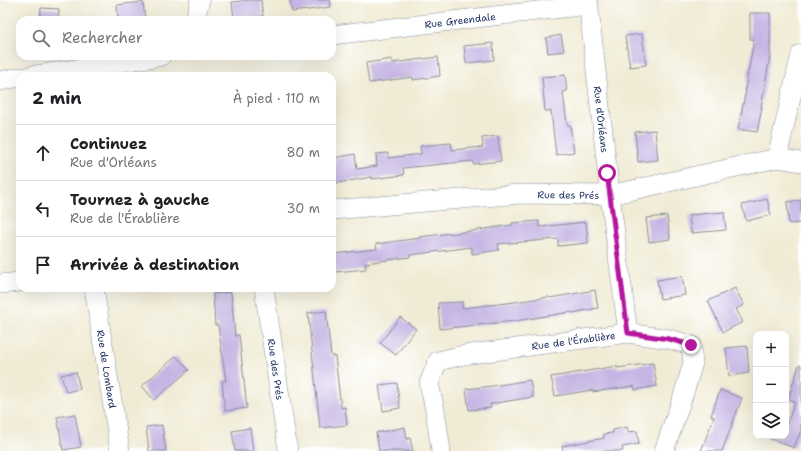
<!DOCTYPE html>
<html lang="fr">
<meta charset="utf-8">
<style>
body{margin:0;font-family:"Shantell Sans",sans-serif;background:#f6f6f6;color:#202124}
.controls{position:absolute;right:12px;bottom:12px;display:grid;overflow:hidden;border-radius:8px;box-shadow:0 4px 16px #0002}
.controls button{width:36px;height:36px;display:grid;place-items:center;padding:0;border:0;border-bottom:1px solid #e0e0e0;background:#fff;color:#202124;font:20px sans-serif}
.stop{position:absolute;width:12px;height:12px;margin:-9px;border:3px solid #b5179e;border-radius:50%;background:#fff}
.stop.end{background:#b5179e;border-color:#fff;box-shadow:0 1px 4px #0008}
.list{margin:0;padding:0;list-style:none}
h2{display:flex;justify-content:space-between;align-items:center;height:52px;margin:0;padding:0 16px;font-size:17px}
h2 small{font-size:13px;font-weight:400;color:#757577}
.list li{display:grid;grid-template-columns:26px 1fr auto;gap:12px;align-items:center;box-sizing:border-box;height:56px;padding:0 16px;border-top:1px solid #e0e0e0}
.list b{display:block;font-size:15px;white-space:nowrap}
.list p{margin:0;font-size:13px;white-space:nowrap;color:#757577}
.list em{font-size:13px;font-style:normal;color:#757577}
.icon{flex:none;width:22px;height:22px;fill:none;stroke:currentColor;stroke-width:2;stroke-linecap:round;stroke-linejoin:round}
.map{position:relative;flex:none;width:801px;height:451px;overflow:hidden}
.search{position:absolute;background:#fff;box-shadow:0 4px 16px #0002;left:16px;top:16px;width:320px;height:44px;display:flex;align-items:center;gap:10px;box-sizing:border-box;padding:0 14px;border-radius:12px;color:#757577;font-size:15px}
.panel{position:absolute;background:#fff;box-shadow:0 4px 16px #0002;left:16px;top:72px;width:320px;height:220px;border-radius:12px}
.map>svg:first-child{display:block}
.building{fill:#c6b5e4}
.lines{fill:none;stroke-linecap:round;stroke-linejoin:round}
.minor-casing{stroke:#868d99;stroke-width:20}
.minor{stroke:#fff;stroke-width:19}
.route{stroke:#b5179e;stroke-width:5}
.labels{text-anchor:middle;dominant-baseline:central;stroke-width:3;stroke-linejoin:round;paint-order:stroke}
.street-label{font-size:10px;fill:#1b2f5e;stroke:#fff}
</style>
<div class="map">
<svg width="801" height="451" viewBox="0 0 801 451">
<rect width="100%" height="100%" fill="#fff"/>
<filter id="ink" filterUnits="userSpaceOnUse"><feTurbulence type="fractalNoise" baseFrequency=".025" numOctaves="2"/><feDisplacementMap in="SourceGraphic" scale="8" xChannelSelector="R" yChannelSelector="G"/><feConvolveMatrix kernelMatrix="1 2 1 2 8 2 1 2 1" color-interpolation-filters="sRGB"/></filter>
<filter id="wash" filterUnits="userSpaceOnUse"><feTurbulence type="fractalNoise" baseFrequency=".012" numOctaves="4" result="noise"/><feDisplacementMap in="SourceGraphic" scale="16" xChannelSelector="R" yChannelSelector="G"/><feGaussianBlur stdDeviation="0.9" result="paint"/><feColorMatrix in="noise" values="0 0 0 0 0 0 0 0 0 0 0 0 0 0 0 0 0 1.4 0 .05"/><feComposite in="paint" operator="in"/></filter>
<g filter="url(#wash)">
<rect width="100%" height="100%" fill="#f0ebd4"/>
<g id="blocks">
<path class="building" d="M249,0H261L263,16L234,19L232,2Z
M290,0H330L331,7L292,12Z
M143,2L145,20H118L117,5Z
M41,8L59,9L58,20H40Z
M750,13H770V56L761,108H762L757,132L738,129L746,90H745L754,39H750Z
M642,34L646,65L630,67L625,36Z
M561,35L564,51L548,53L546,38Z
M493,43L494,60L466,63L464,46Z
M438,57L440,76L413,80V77L369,83L366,63L392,59V63Z
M565,75L567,91L563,92L567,125H570L574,152L556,155L551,111H545L542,77Z
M655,130L658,160L638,162L635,132Z
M498,136L501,161L473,164L472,161L403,168L404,175L372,179V177L332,184V168L336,167L334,158L355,154L357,169L377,166L376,154L388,153V158L421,154L420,146L451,143L452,150L483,147L482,138Z
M767,199L771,215L746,221L742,205Z
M801,200V223L789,224L787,202Z
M724,212L726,230L691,233L689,215Z
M667,216L670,239L649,242L646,218Z
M539,221V227L586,222L588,243L558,246V239L498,244L499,250L472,254V247L410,255V257L365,263L366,269L335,272L333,254L377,249L376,244L420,238L419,237L451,233V234L512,225V223Z
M682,276L685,295L660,299L657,280Z
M735,288L744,305L736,309L743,322L723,332L708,301Z
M595,290L598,308L572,313L571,312L515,321L440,329L438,303L462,302V308L507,303L549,297L550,298Z
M231,292L235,336L239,335L247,408L225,411L222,381H226L218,325H215L213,294Z
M326,311L331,356H335L341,408L345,407L347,425L320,428L308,313Z
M400,317L416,329L396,355L380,343Z
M747,346L749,373L729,376L726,348Z
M176,356L189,370L154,400L142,386Z
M653,363L657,386L635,390L634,386L593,392V390L555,396L551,377L617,366V368Z
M799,365H801V431L794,448L766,437L786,436V426L795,402L788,399Z
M76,372L80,389L66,392L61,375Z
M530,380L533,397L490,404L491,408L469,410L466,389L493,386Z
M397,383L400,408L383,411L379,385Z
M720,390L742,398L722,451H701L714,417L711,416Z
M75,414L81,447L63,450L57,417Z
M162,425L166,451H149L146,427Z
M405,427L407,439L410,438L413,451H379L376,433Z
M627,427L628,432L637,431L639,444L622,447L623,451H563L562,446L604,438V434L613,433V430Z
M250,428L253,451H235L232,431Z"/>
</g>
</g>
<g filter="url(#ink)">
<use href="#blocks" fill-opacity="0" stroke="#868d99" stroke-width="1"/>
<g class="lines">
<defs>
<g id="minor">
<path id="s1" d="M588,0L610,195L628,333"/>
<path d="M195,20L200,0"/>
<path id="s2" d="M332,35L588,5"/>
<path d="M30,76L161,56"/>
<path d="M0,81L20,77"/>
<path d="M777,158L801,54"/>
<path id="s3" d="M332,210L519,194L610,195L777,158L801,162"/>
<path d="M0,284L20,282"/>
<path id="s4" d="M94,288L120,451"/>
<path id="s5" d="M264,288L288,451"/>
<path id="s6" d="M441,451L435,410L429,383L438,361L464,355L628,333L669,339L691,345L693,363L683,396L664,451"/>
</g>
</defs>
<use href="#minor" class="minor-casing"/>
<use href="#minor" class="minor"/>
</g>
</g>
<g class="lines" filter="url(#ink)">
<path class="route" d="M607,173L628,333L669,339L691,345"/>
</g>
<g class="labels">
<g class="street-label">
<text stroke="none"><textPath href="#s2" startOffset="129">Rue Greendale</textPath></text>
<text stroke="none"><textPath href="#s1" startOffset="120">Rue d'Orléans</textPath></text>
<text stroke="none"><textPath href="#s3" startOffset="237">Rue des Prés</textPath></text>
<text stroke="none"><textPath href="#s6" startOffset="230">Rue de l'Érablière</textPath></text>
<text stroke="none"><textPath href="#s4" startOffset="82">Rue de Lombard</textPath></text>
<text stroke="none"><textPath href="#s5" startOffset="82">Rue des Prés</textPath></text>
</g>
</g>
</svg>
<div class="controls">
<button>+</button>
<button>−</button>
<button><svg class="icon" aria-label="layers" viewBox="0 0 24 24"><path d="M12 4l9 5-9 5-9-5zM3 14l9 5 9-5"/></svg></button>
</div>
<div class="stop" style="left:607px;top:173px"></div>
<div class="stop end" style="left:691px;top:345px"></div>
<div class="search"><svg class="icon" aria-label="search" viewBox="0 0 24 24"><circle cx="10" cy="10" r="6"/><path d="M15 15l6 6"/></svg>Rechercher</div>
<section class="panel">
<h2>2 min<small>À pied · 110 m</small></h2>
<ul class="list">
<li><svg class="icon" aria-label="ahead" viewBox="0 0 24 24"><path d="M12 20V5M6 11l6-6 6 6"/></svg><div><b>Continuez</b><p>Rue d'Orléans</p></div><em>80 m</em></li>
<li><svg class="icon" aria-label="left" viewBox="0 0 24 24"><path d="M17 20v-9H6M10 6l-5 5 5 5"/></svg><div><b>Tournez à gauche</b><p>Rue de l'Érablière</p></div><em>30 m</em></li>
<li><svg class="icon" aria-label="arrive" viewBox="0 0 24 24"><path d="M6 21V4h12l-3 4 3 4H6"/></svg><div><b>Arrivée à destination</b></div></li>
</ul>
</section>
</div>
